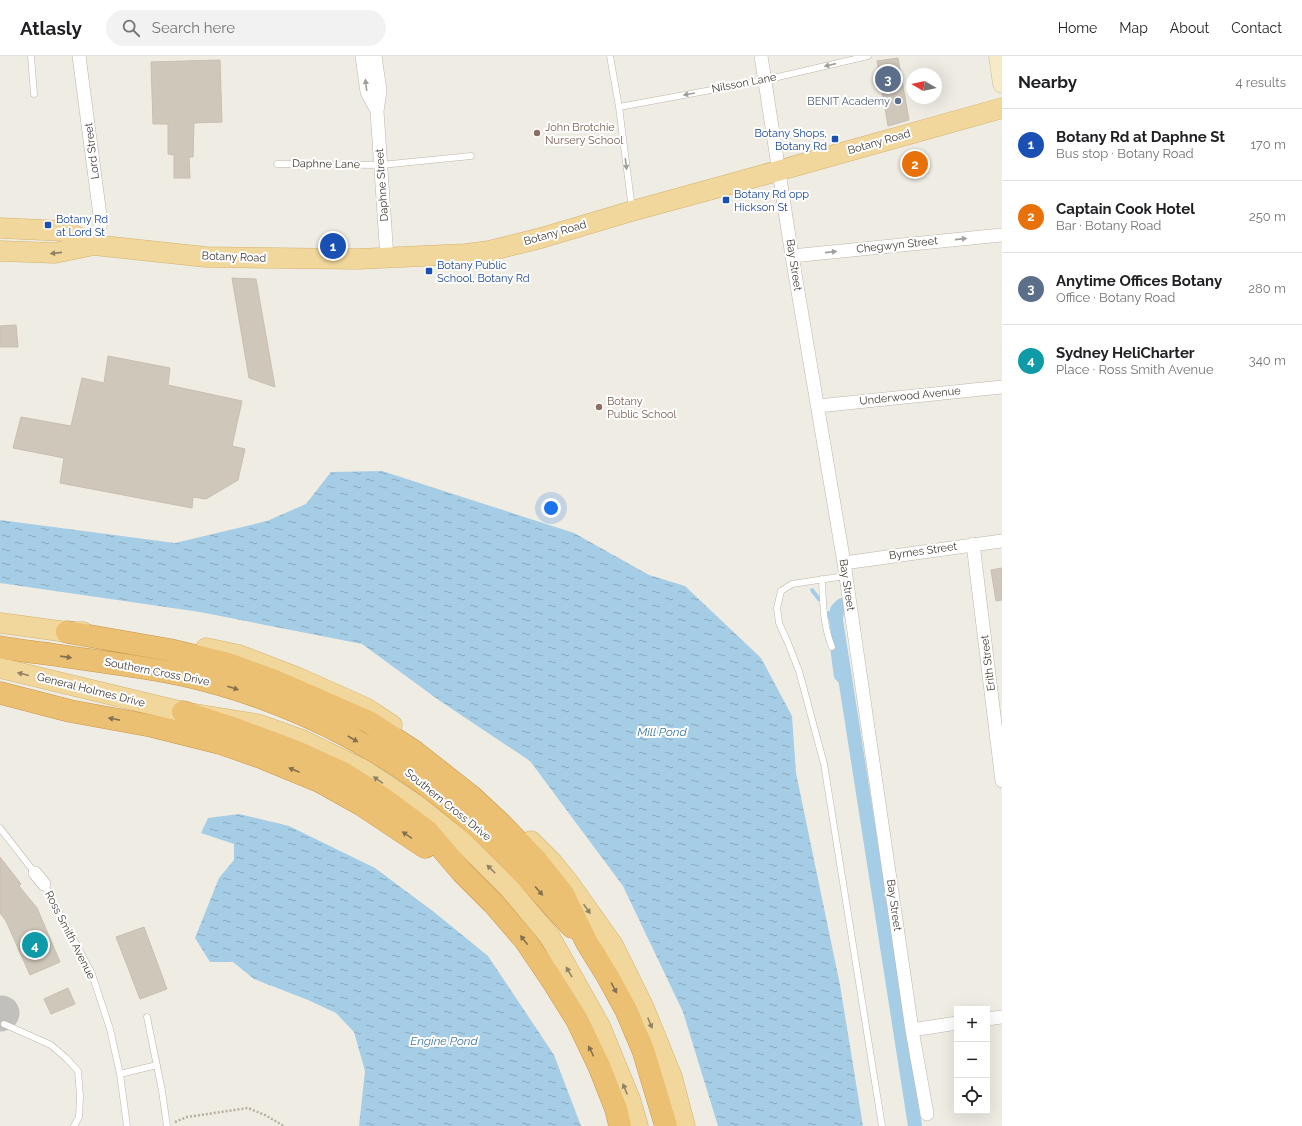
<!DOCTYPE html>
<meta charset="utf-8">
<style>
body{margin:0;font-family:Raleway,sans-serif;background:#f2f2f2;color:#202124}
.controls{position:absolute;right:12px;bottom:12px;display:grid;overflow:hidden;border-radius:0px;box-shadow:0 4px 16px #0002}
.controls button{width:36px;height:36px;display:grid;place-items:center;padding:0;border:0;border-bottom:1px solid #e0e0e0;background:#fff;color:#202124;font:20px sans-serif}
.compass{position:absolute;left:906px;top:12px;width:36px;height:36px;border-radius:50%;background:#fff;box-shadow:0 4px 16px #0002;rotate:279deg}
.you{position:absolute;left:551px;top:452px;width:14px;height:14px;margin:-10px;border:3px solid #fff;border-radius:50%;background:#1a73e8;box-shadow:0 0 0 6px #1a73e833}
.badge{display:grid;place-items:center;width:26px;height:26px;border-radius:50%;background:#d93025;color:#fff;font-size:13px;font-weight:700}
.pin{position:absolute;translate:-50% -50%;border:2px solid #fff;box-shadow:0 1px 4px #0006}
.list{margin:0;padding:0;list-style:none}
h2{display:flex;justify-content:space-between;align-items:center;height:52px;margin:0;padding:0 16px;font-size:17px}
h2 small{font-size:13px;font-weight:400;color:#757577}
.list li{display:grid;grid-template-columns:26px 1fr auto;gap:12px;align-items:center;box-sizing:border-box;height:72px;padding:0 16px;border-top:1px solid #e0e0e0}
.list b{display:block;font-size:15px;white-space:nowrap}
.list p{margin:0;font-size:13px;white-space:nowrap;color:#757577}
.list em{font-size:13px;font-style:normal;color:#757577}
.icon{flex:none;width:22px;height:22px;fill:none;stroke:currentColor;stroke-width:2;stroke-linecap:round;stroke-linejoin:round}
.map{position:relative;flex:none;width:1002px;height:1070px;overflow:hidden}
header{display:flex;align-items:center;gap:24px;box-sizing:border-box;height:56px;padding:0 20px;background:#fff;border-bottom:1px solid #e0e0e0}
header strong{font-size:19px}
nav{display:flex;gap:22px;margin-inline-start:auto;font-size:14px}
.search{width:280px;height:36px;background:#f2f2f2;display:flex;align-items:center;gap:10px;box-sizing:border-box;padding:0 14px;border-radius:22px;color:#757577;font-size:15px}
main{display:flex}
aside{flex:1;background:#fff}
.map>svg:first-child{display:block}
.water{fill:url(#water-ripples)}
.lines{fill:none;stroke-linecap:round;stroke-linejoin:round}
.stream{stroke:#a6cde6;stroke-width:4}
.canal{stroke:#a6cde6;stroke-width:14}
.taxiway{stroke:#c1c0bc;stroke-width:35}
.building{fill:#d0c7bb;stroke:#c9beaf}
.lane-casing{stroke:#bcb6ab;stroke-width:7}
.street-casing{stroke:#bcb6ab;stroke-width:14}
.secondary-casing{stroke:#cabc98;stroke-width:19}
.primary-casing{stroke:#d3b36e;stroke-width:21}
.highway-casing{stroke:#c99545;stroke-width:23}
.path{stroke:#b9ae9b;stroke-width:2.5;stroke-dasharray:2 2;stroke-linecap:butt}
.lane{stroke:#fff;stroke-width:6}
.street{stroke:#fff;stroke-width:13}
.secondary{stroke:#f7eac6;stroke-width:18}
.primary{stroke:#f1d79b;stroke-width:20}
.highway{stroke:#ecc073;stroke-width:22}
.oneway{fill:#a09e9a}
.oneway2{fill:#908263}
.oneway3{fill:#85714e}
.service-dot{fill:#5c6f8a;stroke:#fff;stroke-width:1.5}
.education-dot{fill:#8d6e63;stroke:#fff;stroke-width:1.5}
.transit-dot{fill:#1a4fb4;stroke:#fff;stroke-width:1.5}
.labels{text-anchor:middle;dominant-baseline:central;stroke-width:4;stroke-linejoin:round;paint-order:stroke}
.street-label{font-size:11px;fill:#413c35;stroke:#fff}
.service-label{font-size:11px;fill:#4e5e75;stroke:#fff;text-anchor:end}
.education-label{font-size:11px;fill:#785e54;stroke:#fff;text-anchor:start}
.transit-label{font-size:11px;fill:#164399;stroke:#fff;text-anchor:start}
.water-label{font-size:12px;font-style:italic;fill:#3c779e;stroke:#fff}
</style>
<header>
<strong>Atlasly</strong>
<div class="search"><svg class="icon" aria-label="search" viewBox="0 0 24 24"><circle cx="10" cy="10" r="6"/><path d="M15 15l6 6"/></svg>Search here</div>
<nav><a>Home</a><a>Map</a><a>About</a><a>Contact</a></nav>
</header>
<main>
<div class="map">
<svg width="1002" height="1070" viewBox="0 0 1002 1070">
<defs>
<pattern id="water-ripples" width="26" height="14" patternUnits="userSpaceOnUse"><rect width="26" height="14" fill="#a6cde6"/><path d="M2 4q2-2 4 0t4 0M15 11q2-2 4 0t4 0" fill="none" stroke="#89a8bb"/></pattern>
</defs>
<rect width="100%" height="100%" fill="#efece4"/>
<path class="water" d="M382,415L574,477L649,519L685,530L761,602L792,660L796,717L840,929L863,1070H718L683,956L623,830L530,705L440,645L362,588L200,556L0,527V464L175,487L267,465L306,448L331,416Z
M239,758L289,770L375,812L434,856L488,900L554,999L581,1070H359L365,1015L354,976L336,957L308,944L254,923L233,906H210L195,882L219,822L234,804V788L201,777L208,762Z"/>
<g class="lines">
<path class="stream" d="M812,534L819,543
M834,553L836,564
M828,557L837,577L832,591L836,621L847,632"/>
<path class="canal" d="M842,549L837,554L836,564L915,1070"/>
<path class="taxiway" d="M0,958L2,957"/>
</g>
<path class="building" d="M898,2L909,64L888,70L877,5Z
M220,4L222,66L194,67L193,101H189L190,122H174V99L168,98V68H153L151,6Z
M232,222L256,223L275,331L249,322Z
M16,269L18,291H0V270Z
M108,300L170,312L168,329L242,345L232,390L245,393L238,424L206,443L193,441L192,452L60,427L64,402L13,392L21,361L71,370L82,322L104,327Z
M1002,512V544L996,545L991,514Z
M0,801L21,828L19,830L37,852L60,906L30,919L6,865L0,857Z
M144,871L167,933L140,943L116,881Z
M68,932L75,948L51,958L44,943Z"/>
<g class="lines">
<defs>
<path id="lane" d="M31,0L34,38
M610,0L619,51L632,153
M619,51L765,24L868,0
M277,108L381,109L471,100
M845,520L792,528L781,535L777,552L779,567L788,587L799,615L824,708L882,1070
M822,523C823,547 823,569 832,591
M0,772L35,817
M44,828L92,918L110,973L120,1018L127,1070
M147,961L162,1035L167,1070
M4,968L51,989L66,1002L78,1015L80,1040L79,1061L74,1070
M120,1018L157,1009"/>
<path id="street" d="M79,0L101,167L94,189
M362,0L367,36L377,55
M375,0L380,35L377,55L387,202
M761,0L792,200L844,507L912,974L927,1058
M792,200L1002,179
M818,350L1002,331
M973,488L1002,725
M844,507L1002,485
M35,817L44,828
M987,963L1002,961
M912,974L957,967"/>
<path id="secondary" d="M998,0L1002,28"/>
<path id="primary" d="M0,172L65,175L94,189L206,201L358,203L466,198L489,195L541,182L632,155L738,126L1002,52
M0,195L55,197L94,189
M0,567L67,576H83
M206,592L239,599L299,622L366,652L392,669
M0,612L183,656L257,668L302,684L364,714L418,750L463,786L510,833L550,881L600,970L630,1043L638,1070
M531,785L553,807L569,827L613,889L644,952L672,1021L685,1070"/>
<path id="highway" d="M67,576L170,594L228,608L275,625L369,666L415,696L471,740L501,768L536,804L563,838L587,887L608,921L626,954L643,994L666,1070
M0,591C16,594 33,596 49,598C94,605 139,610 183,619C298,645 406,702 491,784C520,811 545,842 572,871
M0,637L70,655L152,670L220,687L263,702L319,725L362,749L425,791
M183,656L235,673L297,696L343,717L384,743L427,775L462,816L493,847L525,884L552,924L577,964L599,1010L616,1053L620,1070"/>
</defs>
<use href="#lane" class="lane-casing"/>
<use href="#street" class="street-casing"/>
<use href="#secondary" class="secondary-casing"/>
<use href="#primary" class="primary-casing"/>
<use href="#highway" class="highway-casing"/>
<path class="path" d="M175,1066L187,1061L248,1052L265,1059L284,1070"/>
<use href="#lane" class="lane"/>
<use href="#street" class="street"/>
<use href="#secondary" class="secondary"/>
<use href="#primary" class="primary"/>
<use href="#highway" class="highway"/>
</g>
<defs><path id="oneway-solid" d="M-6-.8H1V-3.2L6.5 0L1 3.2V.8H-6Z"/></defs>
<g class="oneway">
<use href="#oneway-solid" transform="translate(830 9) rotate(167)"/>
<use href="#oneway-solid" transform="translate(366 29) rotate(-97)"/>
<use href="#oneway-solid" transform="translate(689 38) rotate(170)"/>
<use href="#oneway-solid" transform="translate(626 108) rotate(83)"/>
<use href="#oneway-solid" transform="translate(961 183) rotate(-6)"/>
<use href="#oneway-solid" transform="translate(831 196) rotate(-6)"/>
</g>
<g class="oneway2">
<use href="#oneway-solid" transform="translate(56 197) rotate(174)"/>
<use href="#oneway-solid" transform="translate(23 618) rotate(-166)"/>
<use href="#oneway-solid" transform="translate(378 724) rotate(-146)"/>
<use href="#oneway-solid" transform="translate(491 813) rotate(-135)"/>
<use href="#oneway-solid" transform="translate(587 853) rotate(55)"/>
<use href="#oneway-solid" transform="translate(569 916) rotate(-120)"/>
<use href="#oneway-solid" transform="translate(650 967) rotate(68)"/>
<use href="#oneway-solid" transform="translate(625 1033) rotate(-112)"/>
</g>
<g class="oneway3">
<use href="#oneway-solid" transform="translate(66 601) rotate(8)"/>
<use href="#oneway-solid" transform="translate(233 632) rotate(17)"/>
<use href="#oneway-solid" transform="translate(114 663) rotate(-169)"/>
<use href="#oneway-solid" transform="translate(353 683) rotate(30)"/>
<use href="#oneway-solid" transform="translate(294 714) rotate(-157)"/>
<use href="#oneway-solid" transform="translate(407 779) rotate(-146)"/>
<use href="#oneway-solid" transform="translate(539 835) rotate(49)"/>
<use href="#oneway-solid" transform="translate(524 884) rotate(-128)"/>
<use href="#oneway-solid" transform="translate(614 932) rotate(62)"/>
<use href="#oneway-solid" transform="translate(591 995) rotate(-116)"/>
</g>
<circle class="service-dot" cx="898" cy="45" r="4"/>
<g class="education-dot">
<circle cx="537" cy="77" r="4"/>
<circle cx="599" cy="351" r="4"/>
</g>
<g class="transit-dot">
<rect x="831" y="79" width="8" height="8" rx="2"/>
<rect x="722" y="140" width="8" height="8" rx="2"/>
<rect x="44" y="165" width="8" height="8" rx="2"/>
<rect x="425" y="211" width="8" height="8" rx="2"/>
</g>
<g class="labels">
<g class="street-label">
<text transform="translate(744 27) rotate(-11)">Nilsson Lane</text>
<text transform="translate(879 86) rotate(-16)">Botany Road</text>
<text transform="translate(92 95) rotate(-97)">Lord Street</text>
<text transform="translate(326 108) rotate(1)">Daphne Lane</text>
<text transform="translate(382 129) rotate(-94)">Daphne Street</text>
<text transform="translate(555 177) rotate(-16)">Botany Road</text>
<text transform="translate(897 189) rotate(-6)">Chegwyn Street</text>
<text transform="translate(234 201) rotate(2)">Botany Road</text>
<text transform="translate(794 209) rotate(81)">Bay Street</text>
<text transform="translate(910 340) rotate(-6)">Underwood Avenue</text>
<text transform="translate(923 495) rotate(-8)">Byrnes Street</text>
<text transform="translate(847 529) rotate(81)">Bay Street</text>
<text transform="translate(988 607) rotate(-97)">Erith Street</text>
<text transform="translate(157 616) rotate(11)">Southern Cross Drive</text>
<text transform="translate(91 634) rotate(14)">General Holmes Drive</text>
<text transform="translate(448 749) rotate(39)">Southern Cross Drive</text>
<text transform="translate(894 849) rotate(82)">Bay Street</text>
<text transform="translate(70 879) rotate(63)">Ross Smith Avenue</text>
</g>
<g class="service-label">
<text x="890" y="45">BENIT Academy</text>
</g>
<g class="education-label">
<text x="545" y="71">John Brotchie<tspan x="545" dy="13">Nursery School</tspan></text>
<text x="607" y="345">Botany<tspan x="607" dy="13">Public School</tspan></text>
</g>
<g class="transit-label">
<text x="827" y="77" text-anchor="end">Botany Shops,<tspan x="827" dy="13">Botany Rd</tspan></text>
<text x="734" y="138">Botany Rd opp<tspan x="734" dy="13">Hickson St</tspan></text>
<text x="56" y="163">Botany Rd<tspan x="56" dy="13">at Lord St</tspan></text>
<text x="437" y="209">Botany Public<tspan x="437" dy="13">School, Botany Rd</tspan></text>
</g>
<g class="water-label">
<text x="662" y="676">Mill Pond</text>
<text x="444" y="985">Engine Pond</text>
</g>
</g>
</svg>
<div class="controls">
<button>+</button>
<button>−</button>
<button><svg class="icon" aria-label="locate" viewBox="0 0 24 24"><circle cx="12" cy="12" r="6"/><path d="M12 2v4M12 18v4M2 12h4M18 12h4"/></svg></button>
</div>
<svg class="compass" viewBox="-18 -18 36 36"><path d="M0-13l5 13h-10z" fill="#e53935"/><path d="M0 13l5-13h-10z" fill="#757577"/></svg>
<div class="you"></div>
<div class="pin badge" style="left:333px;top:190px;background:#1a4fb4">1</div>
<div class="pin badge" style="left:915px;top:108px;background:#e8710a">2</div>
<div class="pin badge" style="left:888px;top:23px;background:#5c6f8a">3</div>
<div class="pin badge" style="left:35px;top:889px;background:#0f9aa8">4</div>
</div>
<aside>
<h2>Nearby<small>4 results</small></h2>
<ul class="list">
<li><span class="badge" style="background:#1a4fb4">1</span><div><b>Botany Rd at Daphne St</b><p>Bus stop · Botany Road</p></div><em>170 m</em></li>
<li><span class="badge" style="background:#e8710a">2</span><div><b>Captain Cook Hotel</b><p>Bar · Botany Road</p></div><em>250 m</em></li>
<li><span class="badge" style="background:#5c6f8a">3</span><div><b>Anytime Offices Botany</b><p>Office · Botany Road</p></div><em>280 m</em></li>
<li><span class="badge" style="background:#0f9aa8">4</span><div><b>Sydney HeliCharter</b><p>Place · Ross Smith Avenue</p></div><em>340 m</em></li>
</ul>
</aside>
</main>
